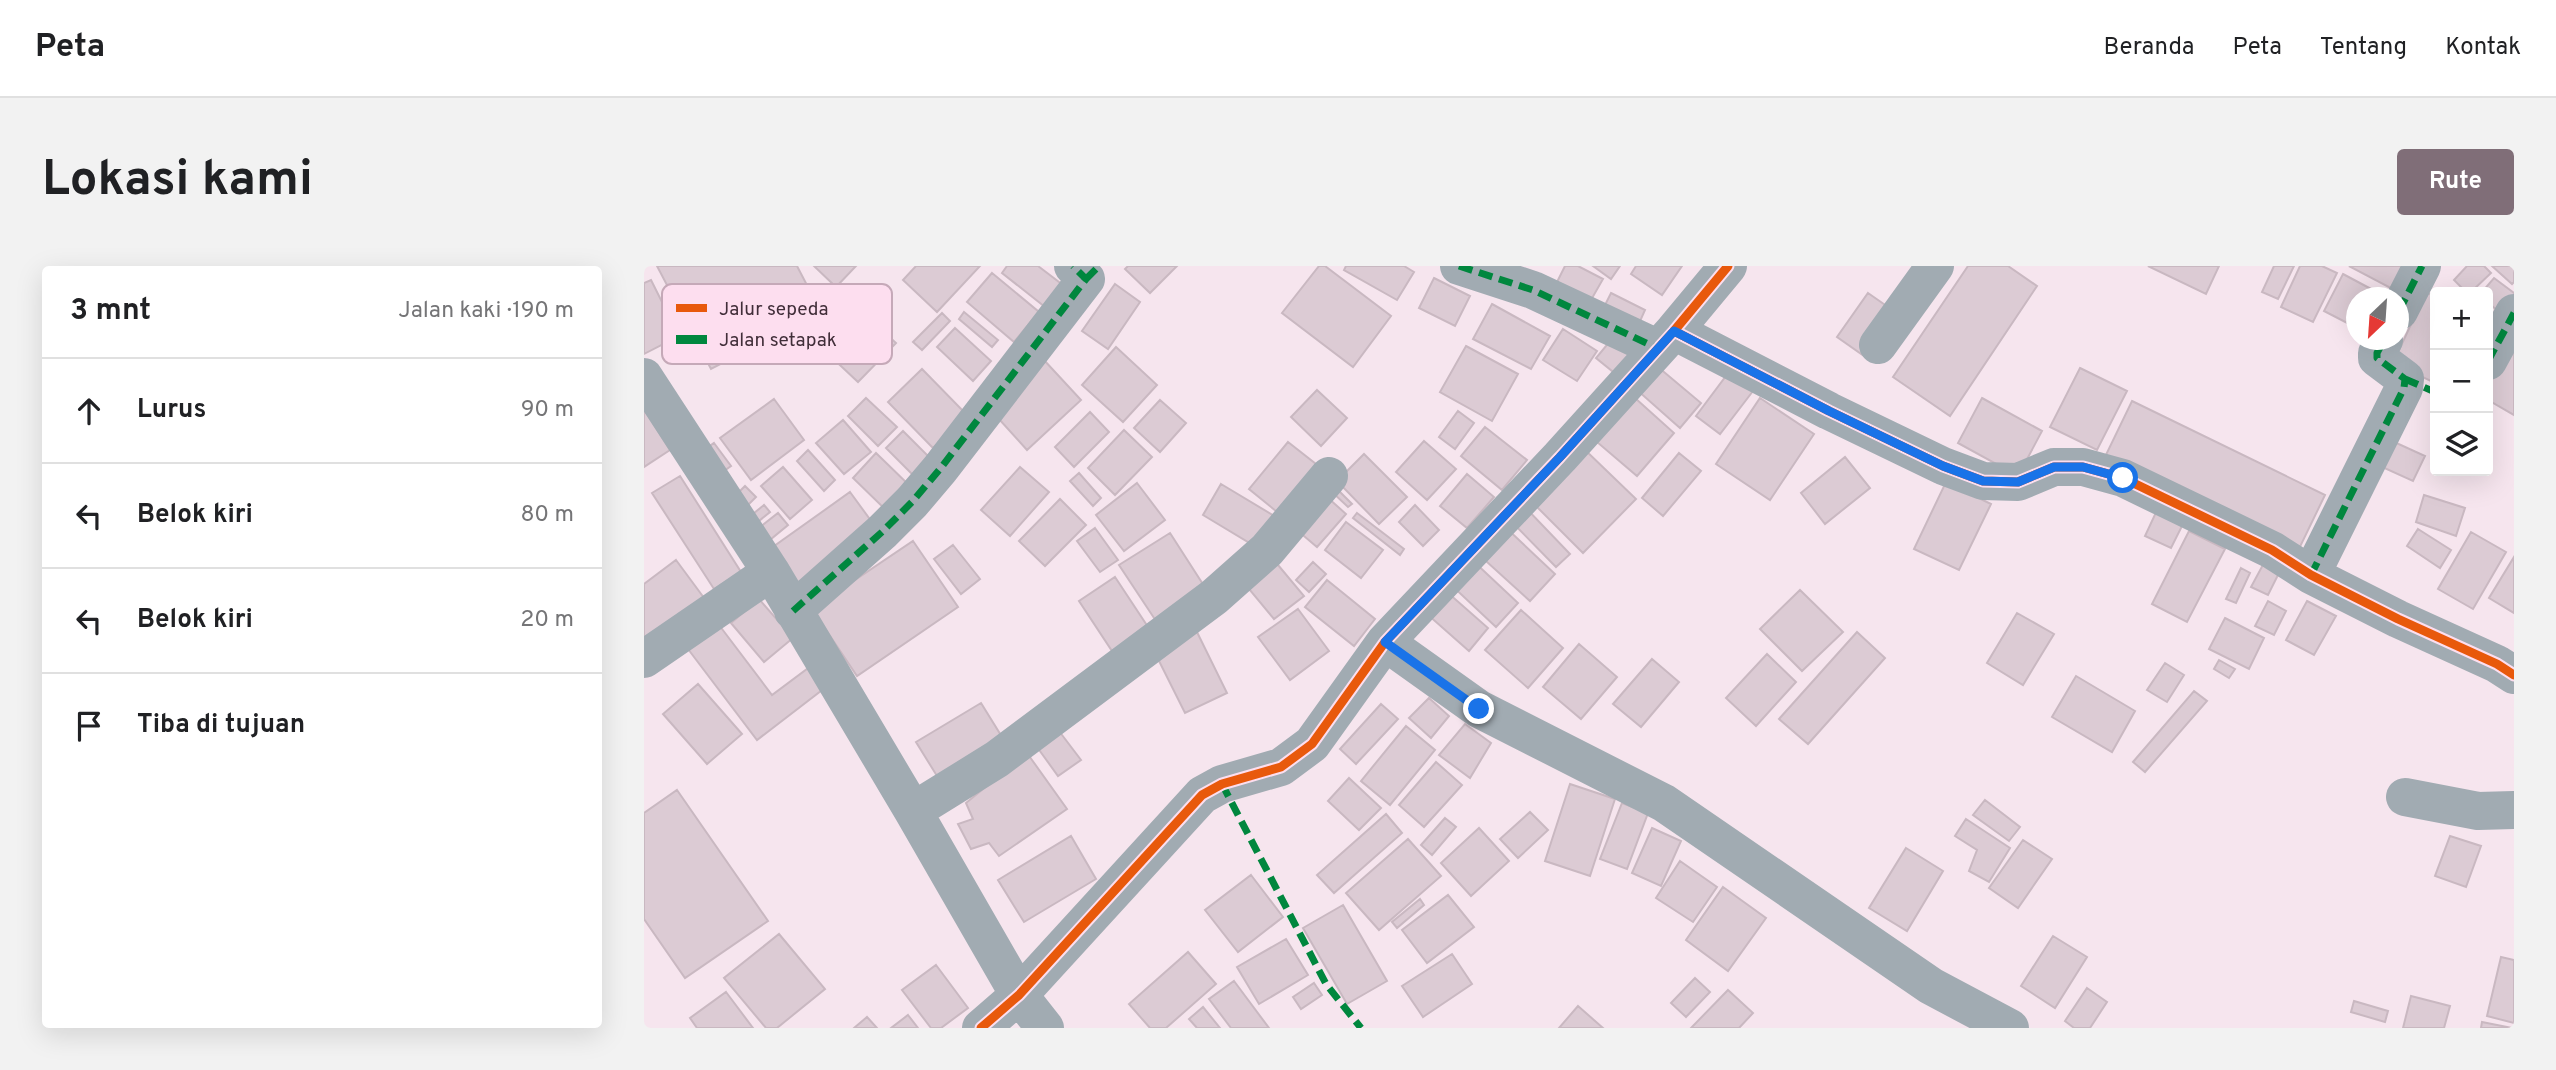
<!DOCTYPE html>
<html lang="id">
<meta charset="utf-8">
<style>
body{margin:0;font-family:Overpass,sans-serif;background:#f2f2f2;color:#202124}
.controls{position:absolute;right:21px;top:21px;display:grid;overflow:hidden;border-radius:7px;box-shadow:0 7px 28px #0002}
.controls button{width:63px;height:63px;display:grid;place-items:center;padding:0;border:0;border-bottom:2px solid #e0e0e0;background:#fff;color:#202124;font:35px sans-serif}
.compass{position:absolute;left:1702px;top:21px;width:63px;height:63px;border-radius:50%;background:#fff;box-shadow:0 7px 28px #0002;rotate:205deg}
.stop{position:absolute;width:21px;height:21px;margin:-16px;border:5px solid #1a73e8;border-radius:50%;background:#fff}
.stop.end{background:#1a73e8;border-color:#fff;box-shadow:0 2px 7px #0008}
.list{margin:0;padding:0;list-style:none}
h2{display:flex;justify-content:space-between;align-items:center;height:91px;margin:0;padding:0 28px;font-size:30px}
h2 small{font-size:23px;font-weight:400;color:#757577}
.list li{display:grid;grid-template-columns:46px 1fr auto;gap:21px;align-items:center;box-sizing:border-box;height:105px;padding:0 28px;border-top:2px solid #e0e0e0}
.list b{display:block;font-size:26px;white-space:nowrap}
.list em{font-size:23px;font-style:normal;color:#757577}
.icon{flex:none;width:38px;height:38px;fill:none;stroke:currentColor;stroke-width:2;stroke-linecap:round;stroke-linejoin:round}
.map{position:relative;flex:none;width:1870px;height:762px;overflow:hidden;border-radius:7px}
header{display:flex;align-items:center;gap:42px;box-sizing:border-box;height:98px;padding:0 35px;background:#fff;border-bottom:2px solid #e0e0e0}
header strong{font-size:33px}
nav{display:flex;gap:38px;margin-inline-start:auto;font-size:24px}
.intro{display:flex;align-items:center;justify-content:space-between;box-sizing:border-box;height:168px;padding:0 42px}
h1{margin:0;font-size:49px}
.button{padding:18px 32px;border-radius:7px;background:#806e78;color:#fff;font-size:24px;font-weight:700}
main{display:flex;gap:42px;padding:0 42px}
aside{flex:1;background:#fff;border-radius:7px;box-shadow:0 7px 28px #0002}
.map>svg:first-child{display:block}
.building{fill:#dccbd4;stroke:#c9b8c1;stroke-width:2}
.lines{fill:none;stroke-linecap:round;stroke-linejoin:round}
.minor{stroke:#a1abb2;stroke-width:38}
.quiet{stroke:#00873e;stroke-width:7;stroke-dasharray:14 7;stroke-linecap:butt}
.cycleway-casing{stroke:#fddeef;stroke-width:13}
.cycleway{stroke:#e8590c;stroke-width:9}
.route{stroke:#1a73e8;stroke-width:9}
.key{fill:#fddeef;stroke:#c5a9b8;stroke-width:2}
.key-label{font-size:19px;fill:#412e39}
</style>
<header>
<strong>Peta</strong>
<nav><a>Beranda</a><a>Peta</a><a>Tentang</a><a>Kontak</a></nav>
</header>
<div class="intro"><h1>Lokasi kami</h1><a class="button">Rute</a></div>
<main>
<aside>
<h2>3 mnt<small>Jalan kaki · 190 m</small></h2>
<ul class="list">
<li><svg class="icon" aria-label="ahead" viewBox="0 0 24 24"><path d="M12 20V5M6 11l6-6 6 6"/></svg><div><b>Lurus</b></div><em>90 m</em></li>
<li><svg class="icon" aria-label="left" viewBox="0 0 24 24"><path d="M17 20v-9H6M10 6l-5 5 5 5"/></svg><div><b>Belok kiri</b></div><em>80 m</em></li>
<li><svg class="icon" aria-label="left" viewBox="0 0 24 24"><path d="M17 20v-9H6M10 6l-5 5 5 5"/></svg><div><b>Belok kiri</b></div><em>20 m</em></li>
<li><svg class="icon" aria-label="arrive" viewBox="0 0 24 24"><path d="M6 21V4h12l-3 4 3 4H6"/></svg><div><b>Tiba di tujuan</b></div></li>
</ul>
</aside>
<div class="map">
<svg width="1870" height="762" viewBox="0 0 1870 762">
<rect width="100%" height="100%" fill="#f6e5ee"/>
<path class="building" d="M13,0H153L177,46L67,103Z
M170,0H212L192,21Z
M272,0H336L293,46L259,14Z
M363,0H394L428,26L410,48L358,7Z
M484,0H533L506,27L481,3Z
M675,0H681L747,50L709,101L638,47Z
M702,0H760L770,6L753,34L700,4Z
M921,0H934L959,13L947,34L913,16Z
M949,0H976L967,13Z
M992,0H1038L1018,29L987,8Z
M1324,0H1364L1393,20L1306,150L1249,111Z
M1504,0H1575L1562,28Z
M1630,0H1650L1634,33L1618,26Z
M1656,0H1678L1693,7L1669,56L1637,41Z
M1705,0H1770L1756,27Z
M1823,0H1840L1847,7L1827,26H1822L1810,14Z
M1848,0H1870V16L1868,18Z
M348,7L395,46L370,76L323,36Z
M1699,8L1744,32H1713V62L1680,45Z
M790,12L826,30L811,60L775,42Z
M1850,12L1870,27V31L1857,47L1844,37V26H1838Z
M7,14L35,70L0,88V17Z
M471,18L496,36L464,83L438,65Z
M1782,26L1791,31V117L1749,97Z
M967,27L1001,44L993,62L958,45Z
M1224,27L1254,48L1223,92L1193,71Z
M201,30L252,77L214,116L164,69Z
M848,38L906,70L887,103L829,73Z
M320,46L354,74L348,81L315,53Z
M298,47L306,55L278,84L269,76Z
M1870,59V149L1844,134V104Z
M311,62L347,95L329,115L293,81Z
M919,63L953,85L933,115L899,94Z
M967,74L987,91L973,109L952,92Z
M822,80L874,108L848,155L796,126Z
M472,81L513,119L479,156L438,119Z
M399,93L437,134L383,184L345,142Z
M1014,101L1057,137L1036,162L993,124Z
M1436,102L1483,125L1453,184L1406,161Z
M278,103L323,149L289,182L244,136Z
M1085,106L1109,125L1076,168L1052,150Z
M673,124L703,152L677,180L647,151Z
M222,132L253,161L234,180L204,150Z
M991,132L1030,167L993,210L953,176Z
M1116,132L1170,168L1126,234L1072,198Z
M1338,132L1398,165L1374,210L1314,177Z
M130,133L160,174L107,214L76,172Z
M516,134L542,157L516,186L490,162Z
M1488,135L1681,229L1652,289L1459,195Z
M0,143L26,184L0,201Z
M814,145L830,157L811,183L795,171Z
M446,146L465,166L430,201L411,181Z
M199,154L227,186L200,208L172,177Z
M841,161L883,194L858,224L817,190Z
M480,164L508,191L471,229L444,202Z
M259,165L294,200L277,217L242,182Z
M780,175L812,203L783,234L752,206Z
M1748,175L1781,190L1769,215L1736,200Z
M644,176L677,202L638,250L605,223Z
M70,177L87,200L77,207L60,184Z
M938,181L992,233L939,287L886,234Z
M164,184L191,214L180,225L153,195Z
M232,187L268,222L244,246L209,212Z
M1035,187L1057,205L1019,250L998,232Z
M720,188L763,231L735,258L693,215Z
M1201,191L1226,222L1181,258L1157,227Z
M139,201L168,234L146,253L117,220Z
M376,201L405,226L366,270L337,244Z
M435,207L457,232L449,240L426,215Z
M823,208L850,231L823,262L796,240Z
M36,210L97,306L70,323L8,227Z
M1302,216L1347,238L1315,304L1270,283Z
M493,217L521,254L480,285L452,249Z
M577,218L632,251L614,282L559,249Z
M101,220L112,231L98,245L87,234Z
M691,221L708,238L704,241L687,225Z
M206,226L233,263L153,320L126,283Z
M1780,229L1821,242L1812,270L1772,256Z
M683,231L702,248L673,281L654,265Z
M416,233L442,259L401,300L375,275Z
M120,239L126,246L110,259L104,252Z
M771,239L795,264L779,280L755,256Z
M879,239L926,288L912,301L864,252Z
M1515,240L1542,252L1527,282L1501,270Z
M134,247L144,259L121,278L111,265Z
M713,247L760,283L756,289L709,252Z
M702,256L739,284L717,312L681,284Z
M858,258L911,308L886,335L832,286Z
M451,262L474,294L456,306L433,275Z
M1774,263L1807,284L1796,302L1763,280Z
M1545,265L1581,283L1543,356L1508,338Z
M1827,266L1862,286L1829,343L1794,323Z
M526,267L562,323L512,355L475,299Z
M269,275L314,341L213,410L168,343Z
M309,279L336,313L317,328L290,293Z
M1870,291V347L1845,332Z
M826,292L874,337L852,361L804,316Z
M629,293L660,330L630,353L600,317Z
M32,294L63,336L0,381V318Z
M1621,295L1637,303L1624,329L1607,321Z
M669,296L682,308L665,326L652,314Z
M1597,302L1606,307L1592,337L1582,333Z
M471,311L506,364L470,388L435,335Z
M683,314L731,353L710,380L661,341Z
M1156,324L1199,366L1158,405L1116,363Z
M803,326L844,362L825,385L783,348Z
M115,333L149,372L120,396L87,357Z
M1624,335L1642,345L1630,369L1611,360Z
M1663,335L1692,350L1670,389L1642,374Z
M654,343L685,385L646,414L614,371Z
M877,344L919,382L884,422L841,384Z
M1373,347L1410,368L1379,419L1343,397Z
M1581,352L1620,372L1605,403L1565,383Z
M75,359L128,429L167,400L182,421L113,474L44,383Z
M551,362L583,427L541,447L509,383Z
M1213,366L1241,392L1164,478L1135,453Z
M935,378L973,411L937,453L899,421Z
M1123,388L1152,416L1112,460L1082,432Z
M1008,393L1035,416L997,461L969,438Z
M1575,394L1591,403L1585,412L1570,403Z
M1521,397L1540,409L1523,436L1503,424Z
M1432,410L1491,445L1468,486L1408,451Z
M54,418L98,468L63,498L19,448Z
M1550,425L1563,435L1501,506L1489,496Z
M785,432L805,450L787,472L765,452Z
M337,437L358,471L293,510L272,476Z
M737,438L754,453L712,498L696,483Z
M821,458L847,477L826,512L795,489Z
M762,460L791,484L746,539L717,515Z
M415,465L437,494L414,510L393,481Z
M383,487L423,543L355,590L345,577L327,583L314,558L329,553L322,537Z
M792,496L818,519L780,561L755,539Z
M705,512L737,542L715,564L684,535Z
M926,518L971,533L946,610L901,595Z
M33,524L124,655L41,712L0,653V547Z
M1341,534L1376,561L1365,575L1329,549Z
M978,537L1004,547L983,603L956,593Z
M886,546L904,564L874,592L856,573Z
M742,548L758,567L690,627L673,609Z
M801,552L812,561L788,589L777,579Z
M1322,553L1366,582L1345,616L1325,605L1333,584L1311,570Z
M835,562L865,595L827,630L797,597Z
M1008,562L1037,575L1017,620L988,607Z
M427,570L452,613L380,656L354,614Z
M1806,570L1837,580L1822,621L1791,610Z
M764,573L797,610L735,664L702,627Z
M1379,574L1408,593L1374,642L1345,622Z
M1262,582L1299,605L1263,665L1225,642Z
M1036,595L1073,621L1049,656L1012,632Z
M607,609L639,651L594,686L561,644Z
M1079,621L1122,652L1084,705L1042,674Z
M804,629L830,661L783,697L758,664Z
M776,633L780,639L753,662L748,656Z
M699,639L743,715L703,738L659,662Z
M135,668L181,723L133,762H122L80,712Z
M1409,670L1443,691L1411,742L1377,720Z
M642,673L664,709L615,738L593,701Z
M544,686L572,718L522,762H506L485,738Z
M808,688L828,718L779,751L758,720Z
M1857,691L1870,694V757L1843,750Z
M292,699L324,742L297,762H287L258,724Z
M1051,712L1066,726L1042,751L1027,737Z
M590,715L625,762H587L565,733Z
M670,717L678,729L657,743L649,731Z
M1443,722L1463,736L1446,762H1430L1421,755Z
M1084,724L1109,747L1095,762H1047Z
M82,726L109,762H53L46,752Z
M1767,730L1806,740L1800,762H1759Z
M1710,735L1744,745L1741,756L1707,746Z
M934,740L959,762H915Z
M559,741L576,762H553L545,753Z
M264,749L274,762H247Z
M223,751L233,762H210Z
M1838,756L1868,762H1837Z"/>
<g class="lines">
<path class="minor" d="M815,0L889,24L1013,82
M1755,45L1778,0
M1030,65L1185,145L1299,200L1339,215L1374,216L1410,201H1439L1479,212L1628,284L1667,309L1754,353L1853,398L1870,409
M1234,79L1291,0
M1844,95L1870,47
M0,111L127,306
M1667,309L1760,122L1761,113L1733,92V87L1740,74
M149,345L238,266L268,236L296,203L442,13L429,0
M741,376L835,443L1020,537L1287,720L1366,762
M0,393L127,306L269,545L375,729L401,762
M1761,531L1834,545L1870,544
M269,545L353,493L570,331L623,284L685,210
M337,762L375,729L558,529L578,518L637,501L668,478L741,376L916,191L1030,65L1084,0"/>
<path class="quiet" d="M815,0L889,24L1013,82
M442,13L455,0
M1755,45L1778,0
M1844,95L1870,47
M1761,113L1791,126
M1667,309L1760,122L1761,113L1733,92V87L1740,74
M149,345L238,266L268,236L296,203L442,13L429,0
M578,518L682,718L717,762"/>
<defs>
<path id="cycleway" d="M1030,65L1185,145L1299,200L1339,215L1374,216L1410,201H1439L1479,212L1628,284L1667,309L1754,353L1853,398L1870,409
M337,762L375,729L558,529L578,518L637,501L668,478L741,376L916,191L1030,65L1084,0"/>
</defs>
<use href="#cycleway" class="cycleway-casing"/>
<use href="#cycleway" class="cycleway"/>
</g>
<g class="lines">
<path class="route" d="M835,443L741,376L916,191L1030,65L1185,145L1299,200L1339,215L1374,216L1410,201H1439L1479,212"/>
</g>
<rect x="18" y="18" width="230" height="80" rx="10" class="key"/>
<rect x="32" y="38" width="31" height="8" fill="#e8590c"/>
<rect x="32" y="69" width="31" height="9" fill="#00873e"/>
<g class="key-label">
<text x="75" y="49">Jalur sepeda</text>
<text x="75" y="80">Jalan setapak</text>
</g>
</svg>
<div class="controls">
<button>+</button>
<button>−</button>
<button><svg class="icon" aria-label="layers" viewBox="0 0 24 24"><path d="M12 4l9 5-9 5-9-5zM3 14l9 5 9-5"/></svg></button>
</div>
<svg class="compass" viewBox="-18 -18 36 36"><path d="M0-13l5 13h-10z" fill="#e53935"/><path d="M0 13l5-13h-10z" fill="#757577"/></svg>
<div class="stop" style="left:1479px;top:212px"></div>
<div class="stop end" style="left:835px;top:443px"></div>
</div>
</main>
